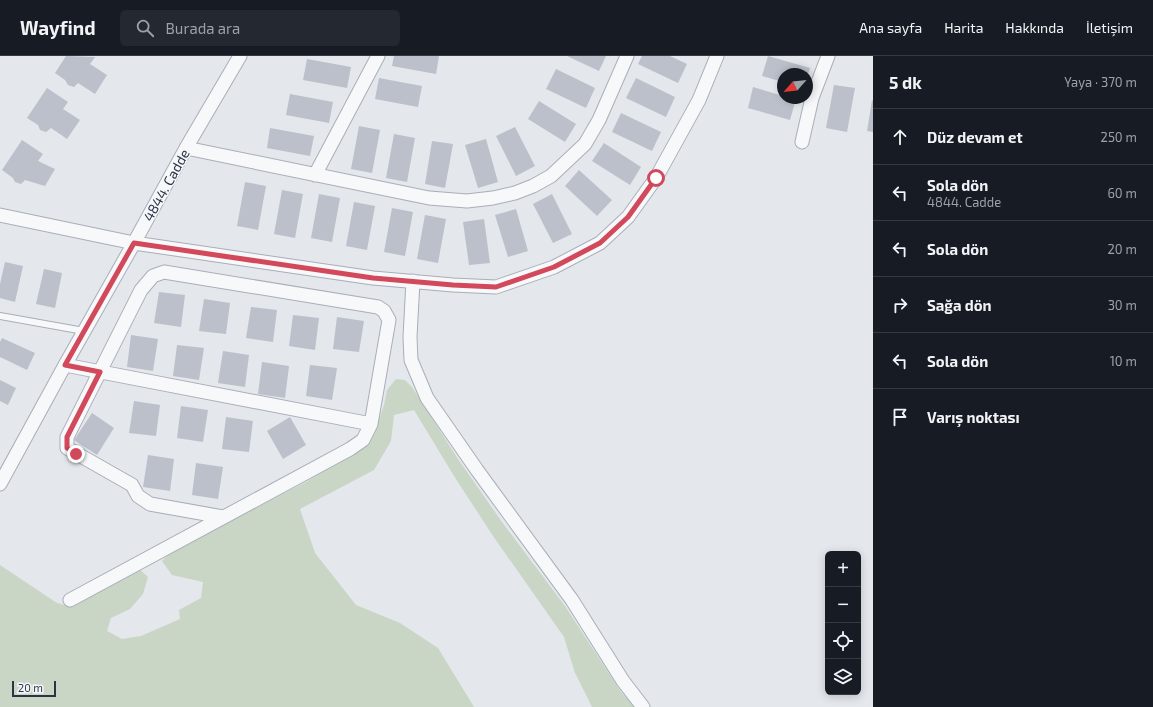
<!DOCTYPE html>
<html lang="tr">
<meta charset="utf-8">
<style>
body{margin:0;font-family:"Exo 2",sans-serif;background:#242831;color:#f1f3f6}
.controls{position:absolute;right:12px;bottom:12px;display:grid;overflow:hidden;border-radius:6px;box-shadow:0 2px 10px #0003}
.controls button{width:36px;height:36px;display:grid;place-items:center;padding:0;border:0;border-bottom:1px solid #363941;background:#171b24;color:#f1f3f6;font:20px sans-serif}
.compass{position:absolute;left:777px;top:12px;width:36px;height:36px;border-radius:50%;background:#171b24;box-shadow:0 2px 10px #0003;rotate:243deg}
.scale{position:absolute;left:12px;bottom:10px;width:44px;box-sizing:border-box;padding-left:4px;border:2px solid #2b3445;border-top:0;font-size:11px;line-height:14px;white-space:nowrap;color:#2b3445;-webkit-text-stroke:3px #f4f6f9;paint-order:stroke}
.stop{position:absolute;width:12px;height:12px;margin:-9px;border:3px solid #d1495b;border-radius:50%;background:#fff}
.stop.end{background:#d1495b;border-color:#fff;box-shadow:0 1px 4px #0008}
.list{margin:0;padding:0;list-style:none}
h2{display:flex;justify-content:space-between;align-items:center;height:52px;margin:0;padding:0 16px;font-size:17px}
h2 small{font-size:13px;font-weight:400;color:#9ea1a6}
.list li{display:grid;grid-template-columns:26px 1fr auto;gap:12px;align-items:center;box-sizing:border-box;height:56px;padding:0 16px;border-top:1px solid #363941}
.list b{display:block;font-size:15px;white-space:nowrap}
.list p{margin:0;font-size:13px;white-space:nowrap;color:#9ea1a6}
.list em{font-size:13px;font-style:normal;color:#9ea1a6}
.icon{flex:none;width:22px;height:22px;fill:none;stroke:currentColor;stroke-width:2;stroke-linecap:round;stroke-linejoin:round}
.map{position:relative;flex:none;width:873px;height:651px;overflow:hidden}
header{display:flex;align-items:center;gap:24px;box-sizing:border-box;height:56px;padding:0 20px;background:#171b24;border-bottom:1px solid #363941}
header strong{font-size:19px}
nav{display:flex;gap:22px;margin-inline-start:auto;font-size:14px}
.search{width:280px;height:36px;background:#242831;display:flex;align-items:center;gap:10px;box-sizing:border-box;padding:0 14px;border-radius:6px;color:#9ea1a6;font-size:15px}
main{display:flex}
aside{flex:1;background:#171b24}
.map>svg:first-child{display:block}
.green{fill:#c9d6c5}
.building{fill:#bbc0ca}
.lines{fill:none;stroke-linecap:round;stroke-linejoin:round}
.service-casing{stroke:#a9aeb7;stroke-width:8}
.minor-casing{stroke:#a9aeb7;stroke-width:15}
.service{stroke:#f7f8fa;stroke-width:6}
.minor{stroke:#f7f8fa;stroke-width:13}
.route{stroke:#d1495b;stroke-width:5}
.labels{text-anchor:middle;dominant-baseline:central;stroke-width:3;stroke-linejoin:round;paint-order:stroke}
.street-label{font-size:14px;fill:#2b3445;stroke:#f4f6f9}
</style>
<header>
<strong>Wayfind</strong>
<div class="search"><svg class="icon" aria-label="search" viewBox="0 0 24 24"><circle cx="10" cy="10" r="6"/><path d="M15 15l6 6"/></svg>Burada ara</div>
<nav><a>Ana sayfa</a><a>Harita</a><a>Hakkında</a><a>İletişim</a></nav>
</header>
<main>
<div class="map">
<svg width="873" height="651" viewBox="0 0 873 651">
<rect width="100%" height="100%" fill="#e4e7ec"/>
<path class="green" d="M396,323L405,324L412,331L458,403L502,466L565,550L621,636L635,651H592L575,617L564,581L493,480L454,420L414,354L394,359L391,385L374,414L300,453L315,497L356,549L400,567L438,592L474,651H0V509L57,547L72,551L138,512L148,521L143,538L130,553L111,562L107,575L122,583L141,580L180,563L179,554L201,542L203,526L172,519L162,505L173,494L306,426L364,389L376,373L384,349L387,334Z"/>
<path class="building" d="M66,0L95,1L90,8L107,19L95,38L78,27L74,31L68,29L65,24L55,17Z
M394,0H439L436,18L392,10Z
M567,0H606L599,15Z
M642,0H670L687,8L678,27L638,8Z
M768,0L810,12L807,21V18H783V26L762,20Z
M307,3L351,11L347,32L303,24Z
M556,13L595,32L586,52L546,33Z
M379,22L422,30L418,51L375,43Z
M636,22L675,41L666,61L626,42Z
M834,29L855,32L847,76L826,72Z
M753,31L783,40V42H791L796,43L790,64L748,52Z
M47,32L68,46L63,53L80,64L67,83L51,72L46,76L40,74L38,69L27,62Z
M290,38L333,46L329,67L286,59Z
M872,44L873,45V76L867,75Z
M539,45L576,68L565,86L528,63Z
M621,57L661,76L652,95L612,76Z
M359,70L380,74L372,117L351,113Z
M515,71L535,110L516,120L496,80Z
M270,72L314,80L310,100L267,92Z
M394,78L415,82L407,126L386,122Z
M486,83L498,126L478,132L465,89Z
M22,84L43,98L38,105L55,113L45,130L25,124L21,128L15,126L13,122L2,114Z
M432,85L453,88L445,132L425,128Z
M604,87L641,111L630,129L592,105Z
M579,114L612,144L597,160L565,130Z
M245,126L266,130L258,174L237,170Z
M282,134L303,138L295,182L274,178Z
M319,138L340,142L332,186L311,182Z
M552,138L572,178L553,187L533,148Z
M354,146L375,150L367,194L346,190Z
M392,152L413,156L405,200L384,196Z
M516,153L528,195L508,201L495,159Z
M425,159L446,163L438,207L417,203Z
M484,163L490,207L469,209L463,166Z
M5,206L23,210L15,246L0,242V228Z
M44,213L62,217L55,252L36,248Z
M159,236L185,239L181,271L154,267Z
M204,243L230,247L226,278L199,275Z
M251,251L277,254L273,286L246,282Z
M293,259L319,262L315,294L289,290Z
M337,261L364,265L359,296L333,293Z
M131,279L158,283L153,315L127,311Z
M2,282L35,297L27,314L0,301V286Z
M177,289L204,292L199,324L173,320Z
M223,295L249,299L245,331L218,327Z
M262,306L289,310L285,342L258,338Z
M310,309L337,312L332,344L306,340Z
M0,324L16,332L8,349L0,345Z
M134,345L160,349L156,380L129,377Z
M181,350L208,354L203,386L177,382Z
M92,357L114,372L97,399L74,384Z
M226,361L253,365L249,396L222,393Z
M290,361L306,389L283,403L267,375Z
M148,399L174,403L170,435L143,431Z
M196,407L223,411L218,443L192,439Z"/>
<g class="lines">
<defs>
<path id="service" d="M0,260L84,275"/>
<path id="minor" d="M802,86L812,42L828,0
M186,92L429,142L467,145L493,142L515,137L533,130L551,120L585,88L599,64L627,0
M315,119L378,0
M0,159L134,187L373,222L453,229L496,231L554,211L600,187L628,161L656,122L699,44L717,0
M413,225L410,281L411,304L427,342L477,414L572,544L623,625L643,651
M65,309L371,368
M0,428L65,309L134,187L186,92L240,0
M70,544L350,393L363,384L371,368L389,264L384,255L378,251L164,216L153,220L141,234L67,381V392L132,429L138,440L150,448L223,461"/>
</defs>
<use href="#service" class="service-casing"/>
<use href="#minor" class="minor-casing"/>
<use href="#service" class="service"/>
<use href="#minor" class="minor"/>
</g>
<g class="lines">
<path class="route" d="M76,398L67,392V381L100,316L65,309L134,187L373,222L453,229L496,231L554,211L600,187L628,161L656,122"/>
</g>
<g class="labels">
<g class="street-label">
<text transform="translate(166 129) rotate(-61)">4844. Cadde</text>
</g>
</g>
</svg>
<div class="controls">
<button>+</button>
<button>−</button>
<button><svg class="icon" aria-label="locate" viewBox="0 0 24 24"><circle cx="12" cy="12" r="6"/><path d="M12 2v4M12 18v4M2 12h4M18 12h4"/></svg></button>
<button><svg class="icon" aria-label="layers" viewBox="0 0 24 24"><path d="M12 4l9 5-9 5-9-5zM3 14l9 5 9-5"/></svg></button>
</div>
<svg class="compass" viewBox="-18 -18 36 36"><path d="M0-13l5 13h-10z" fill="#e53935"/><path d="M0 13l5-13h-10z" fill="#9ea1a6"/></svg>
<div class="scale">20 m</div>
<div class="stop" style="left:656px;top:122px"></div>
<div class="stop end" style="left:76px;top:398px"></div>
</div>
<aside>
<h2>5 dk<small>Yaya · 370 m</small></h2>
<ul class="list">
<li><svg class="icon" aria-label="ahead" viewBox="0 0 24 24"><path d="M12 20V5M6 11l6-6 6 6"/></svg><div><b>Düz devam et</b></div><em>250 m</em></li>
<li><svg class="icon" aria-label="left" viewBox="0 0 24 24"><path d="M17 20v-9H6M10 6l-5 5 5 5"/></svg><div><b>Sola dön</b><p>4844. Cadde</p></div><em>60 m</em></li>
<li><svg class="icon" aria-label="left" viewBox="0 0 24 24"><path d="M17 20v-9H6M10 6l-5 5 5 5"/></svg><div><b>Sola dön</b></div><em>20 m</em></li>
<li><svg class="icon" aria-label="right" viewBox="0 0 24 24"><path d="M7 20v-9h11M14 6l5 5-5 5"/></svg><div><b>Sağa dön</b></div><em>30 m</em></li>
<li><svg class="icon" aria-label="left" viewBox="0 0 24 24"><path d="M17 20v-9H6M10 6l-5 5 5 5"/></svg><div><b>Sola dön</b></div><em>10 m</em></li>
<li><svg class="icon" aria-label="arrive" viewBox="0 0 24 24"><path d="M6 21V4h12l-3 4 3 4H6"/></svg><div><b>Varış noktası</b></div></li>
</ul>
</aside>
</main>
